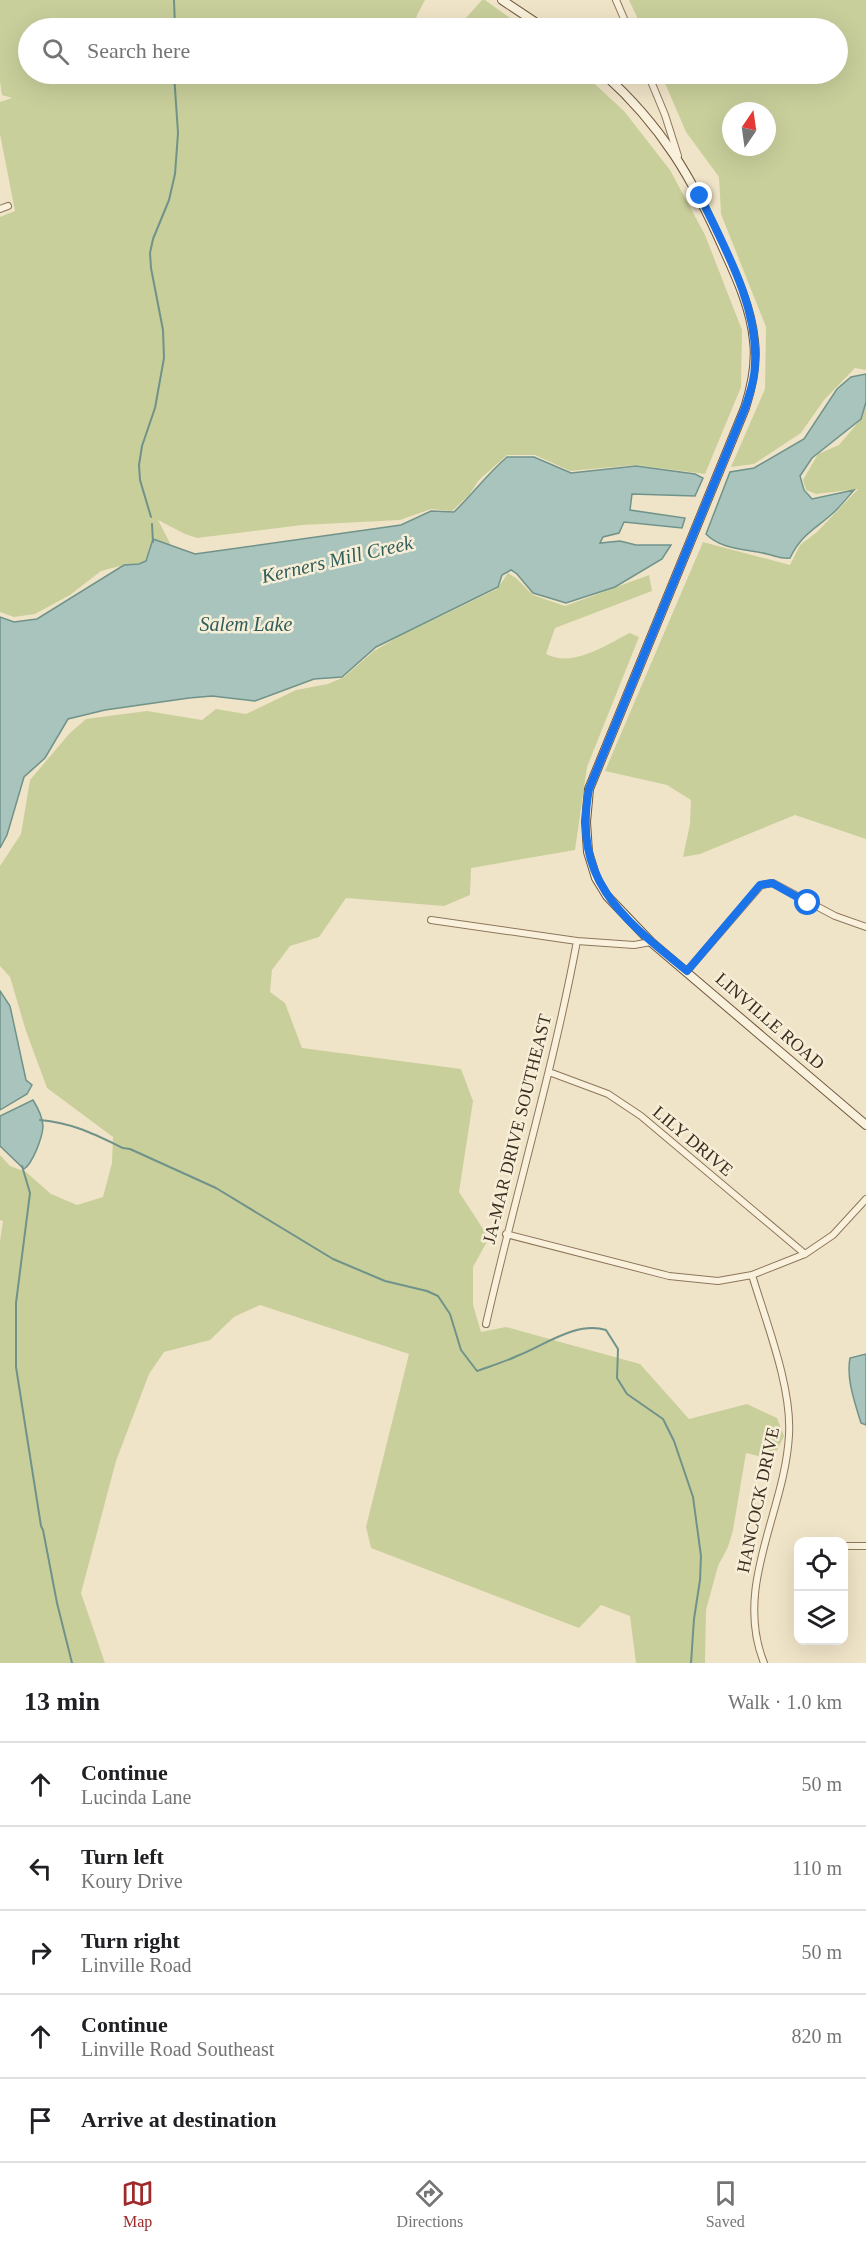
<!DOCTYPE html>
<meta charset="utf-8">
<style>
body{margin:0;font-family:Georgia,serif;background:#f2f2f2;color:#202124}
.controls{position:absolute;right:18px;bottom:18px;display:grid;overflow:hidden;border-radius:12px;box-shadow:0 6px 24px #0002}
.controls button{width:54px;height:54px;display:grid;place-items:center;padding:0;border:0;border-bottom:2px solid #e0e0e0;background:#fff;color:#202124;font:30px sans-serif}
.compass{position:absolute;left:722px;top:102px;width:54px;height:54px;border-radius:50%;background:#fff;box-shadow:0 6px 24px #0002;rotate:13deg}
.stop{position:absolute;width:18px;height:18px;margin:-14px;border:4px solid #1a73e8;border-radius:50%;background:#fff}
.stop.end{background:#1a73e8;border-color:#fff;box-shadow:0 2px 6px #0008}
.list{margin:0;padding:0;list-style:none}
h2{display:flex;justify-content:space-between;align-items:center;height:78px;margin:0;padding:0 24px;font-size:26px}
h2 small{font-size:20px;font-weight:400;color:#757577}
.list li{display:grid;grid-template-columns:39px 1fr auto;gap:18px;align-items:center;box-sizing:border-box;height:84px;padding:0 24px;border-top:2px solid #e0e0e0}
.list b{display:block;font-size:22px;white-space:nowrap}
.list p{margin:0;font-size:20px;white-space:nowrap;color:#757577}
.list em{font-size:20px;font-style:normal;color:#757577}
.icon{flex:none;width:33px;height:33px;fill:none;stroke:currentColor;stroke-width:2;stroke-linecap:round;stroke-linejoin:round}
.map{position:relative;flex:none;width:866px;height:1663px;overflow:hidden}
.search{position:absolute;background:#fff;box-shadow:0 6px 24px #0002;left:18px;right:18px;top:18px;height:66px;display:flex;align-items:center;gap:15px;box-sizing:border-box;padding:0 21px;border-radius:33px;color:#757577;font-size:22px}
.sheet{height:498px;background:#fff}
nav{display:flex;justify-content:space-around;align-items:center;box-sizing:border-box;height:84px;border-top:2px solid #e0e0e0;background:#fff;font-size:16px;color:#757577}
nav a{display:grid;justify-items:center;gap:3px}
nav .on{color:#9e2a2b}
.map>svg:first-child{display:block}
.green{fill:#c9cf9b;fill-rule:evenodd}
.water{fill:#a9c4bc;stroke:#6f938a;stroke-width:1.5}
.lines{fill:none;stroke-linecap:round;stroke-linejoin:round}
.stream{stroke:#6f938a;stroke-width:2}
.street-casing{stroke:#8d765c;stroke-width:8}
.secondary-casing{stroke:#6f573f;stroke-width:10}
.street{stroke:#faf1dc;stroke-width:6}
.secondary{stroke:#faf1dc;stroke-width:8}
.route{stroke:#1a73e8;stroke-width:8}
.labels{text-anchor:middle;dominant-baseline:central;stroke-width:5;stroke-linejoin:round;paint-order:stroke}
.street-label{font-size:18px;fill:#3d2e20;stroke:#f7eed8}
.water-label{font-size:20px;font-style:italic;fill:#2f5d5a;stroke:#f7eed8}
</style>
<div class="map">
<svg width="866" height="1663" viewBox="0 0 866 1663">
<rect width="100%" height="100%" fill="#f0e4c8"/>
<path class="green" d="M0,0H425L416,17L435,28H28V74H584L624,111L670,170L705,235L742,330L741,387L705,474L636,465L570,471L535,455H507L479,480L469,495L452,511L431,509L400,520L302,525L197,538L185,534L158,520L172,547L153,540L146,561L139,565H124L101,571L70,595L35,614L14,617L0,612V217L15,211L0,134V102L12,98L2,95L0,82Z
M482,0H485L524,28H457Z
M629,0H866V370L855,368L824,400L801,433L754,464L731,467L765,389L766,327L721,214L719,177L686,132L661,74H838V28H642ZM731,111H767V147H731Z
M866,402V839L795,815L700,854L683,857L690,824L691,800L667,785L605,771L703,542L790,565L800,545L817,532L858,489L816,494L806,490L803,480L818,454L839,445L861,419Z
M508,573L516,578L533,595L565,606L649,575L652,591L555,628L546,654C574,668 605,645 630,633L639,637L587,767L575,850L471,868L470,895L444,906L346,898L319,937L290,946L272,970L270,992L285,1003L302,1048L461,1069L473,1101L459,1192L489,1238L473,1267V1305L481,1332L506,1327L640,1364L689,1419L747,1404L777,1418L784,1436L774,1456L766,1458L746,1453L733,1530L728,1547L718,1566L706,1610L705,1663H636L630,1616L601,1605L579,1628L371,1548L366,1527L409,1354L260,1305L234,1317L210,1340L164,1352L149,1374L116,1461L81,1593L105,1663H0V1241L3,1221L0,1220V1155L10,1166L26,1172L51,1194L77,1205L103,1197L112,1163L113,1137L47,1088L26,1031L10,977L0,966V866L21,834L30,780L69,734L86,719L147,711L202,720L216,709L246,714L296,690L328,684L344,677L374,651L398,637L497,589Z"/>
<path class="water" d="M866,374V402L861,419L812,458L800,476L804,490L812,499L854,490C847,498 840,507 832,514C814,530 801,535 790,558C781,559 776,556 767,554C748,549 721,550 706,534L730,472L754,468L804,439L837,389L851,377Z
M507,457H534L571,473L636,466L695,474L703,478L695,496L632,494L630,510L685,518L682,528L624,522L619,533L603,537L600,543L620,541L636,545H671L662,559L615,587L566,603L533,593L517,574L511,570L502,575L498,587L376,647L342,677L314,679L255,701L212,696L189,698L105,710L68,719L45,758L24,777L7,835L0,848V617L14,622L37,619L124,565L139,564L146,561L153,539L195,554L401,525L431,511L454,512C473,494 487,474 507,457Z
M0,991L10,1006L26,1080L32,1085L27,1094L0,1110Z
M33,1100C38,1108 43,1117 43,1127C42,1138 33,1163 24,1169L0,1146V1116Z
M866,1354V1425L861,1423C855,1403 846,1379 850,1358Z"/>
<g class="lines">
<path class="stream" d="M174,0L175,28
M151,517L140,480L139,465L142,446L155,408L164,358L163,330L151,268L150,253L153,239L169,200L175,174L178,133L174,74
M152,524L153,542
M40,1120C73,1123 94,1134 123,1148L130,1149L216,1188L333,1259L385,1281L427,1291L438,1296L450,1314L461,1350L477,1371C491,1366 504,1362 517,1356C545,1345 576,1321 606,1330L618,1349L617,1378L627,1394L663,1419L674,1441L693,1497L701,1556L700,1580L694,1619L691,1663
M22,1166L30,1193L16,1303V1367L41,1526L43,1530L57,1603L72,1663"/>
<defs>
<path id="street" d="M616,0L628,28
M648,74L665,115L678,156
M0,209L8,206
M431,920L577,941L634,945L651,942
M687,971L761,885L773,883L835,916L866,927
M549,1072L608,1094L641,1116L805,1254
M506,1234L669,1276L718,1281L752,1275L805,1254L833,1235L866,1199
M752,1275C766,1322 792,1387 789,1435C785,1512 733,1586 764,1663
M486,1324C515,1196 553,1070 577,941
M844,1546H866"/>
<path id="secondary" d="M502,0L544,28
M604,74C662,126 693,179 724,250C737,278 751,309 754,341C757,364 752,386 745,408L589,789L586,822L588,852L596,878L607,896L651,942L866,1125"/>
</defs>
<use href="#street" class="street-casing"/>
<use href="#secondary" class="secondary-casing"/>
<use href="#street" class="street"/>
<use href="#secondary" class="secondary"/>
</g>
<g class="lines">
<path class="route" d="M700,196C724,247 758,305 755,363C755,378 750,393 745,408L589,789C572,881 623,919 687,971L760,885L772,883L808,903"/>
</g>
<g class="labels">
<g class="street-label">
<text transform="translate(770 1021) rotate(41)">LINVILLE ROAD</text>
<text transform="translate(517 1129) rotate(-76)">JA-MAR DRIVE SOUTHEAST</text>
<text transform="translate(693 1141) rotate(40)">LILY DRIVE</text>
<text transform="translate(758 1500) rotate(-78)">HANCOCK DRIVE</text>
</g>
<g class="water-label">
<text transform="translate(337 559) rotate(-13)">Kerners Mill Creek</text>
<text x="246" y="624">Salem Lake</text>
</g>
</g>
</svg>
<div class="controls">
<button><svg class="icon" aria-label="locate" viewBox="0 0 24 24"><circle cx="12" cy="12" r="6"/><path d="M12 2v4M12 18v4M2 12h4M18 12h4"/></svg></button>
<button><svg class="icon" aria-label="layers" viewBox="0 0 24 24"><path d="M12 4l9 5-9 5-9-5zM3 14l9 5 9-5"/></svg></button>
</div>
<svg class="compass" viewBox="-18 -18 36 36"><path d="M0-13l5 13h-10z" fill="#e53935"/><path d="M0 13l5-13h-10z" fill="#757577"/></svg>
<div class="stop" style="left:808px;top:903px"></div>
<div class="stop end" style="left:700px;top:196px"></div>
<div class="search"><svg class="icon" aria-label="search" viewBox="0 0 24 24"><circle cx="10" cy="10" r="6"/><path d="M15 15l6 6"/></svg>Search here</div>
</div>
<section class="sheet">
<h2>13 min<small>Walk · 1.0 km</small></h2>
<ul class="list">
<li><svg class="icon" aria-label="ahead" viewBox="0 0 24 24"><path d="M12 20V5M6 11l6-6 6 6"/></svg><div><b>Continue</b><p>Lucinda Lane</p></div><em>50 m</em></li>
<li><svg class="icon" aria-label="left" viewBox="0 0 24 24"><path d="M17 20v-9H6M10 6l-5 5 5 5"/></svg><div><b>Turn left</b><p>Koury Drive</p></div><em>110 m</em></li>
<li><svg class="icon" aria-label="right" viewBox="0 0 24 24"><path d="M7 20v-9h11M14 6l5 5-5 5"/></svg><div><b>Turn right</b><p>Linville Road</p></div><em>50 m</em></li>
<li><svg class="icon" aria-label="ahead" viewBox="0 0 24 24"><path d="M12 20V5M6 11l6-6 6 6"/></svg><div><b>Continue</b><p>Linville Road Southeast</p></div><em>820 m</em></li>
<li><svg class="icon" aria-label="arrive" viewBox="0 0 24 24"><path d="M6 21V4h12l-3 4 3 4H6"/></svg><div><b>Arrive at destination</b></div></li>
</ul>
</section>
<nav>
<a class="on"><svg class="icon" aria-label="map" viewBox="0 0 24 24"><path d="M3 6l6-2 6 2 6-2v14l-6 2-6-2-6 2zM9 4v14M15 6v14"/></svg>Map</a>
<a><svg class="icon" aria-label="directions" viewBox="0 0 24 24"><path d="M12 3l9 9-9 9-9-9zM9 14v-3h6M13 9l2 2-2 2"/></svg>Directions</a>
<a><svg class="icon" aria-label="saved" viewBox="0 0 24 24"><path d="M7 4h10v16l-5-4-5 4z"/></svg>Saved</a>
</nav>
